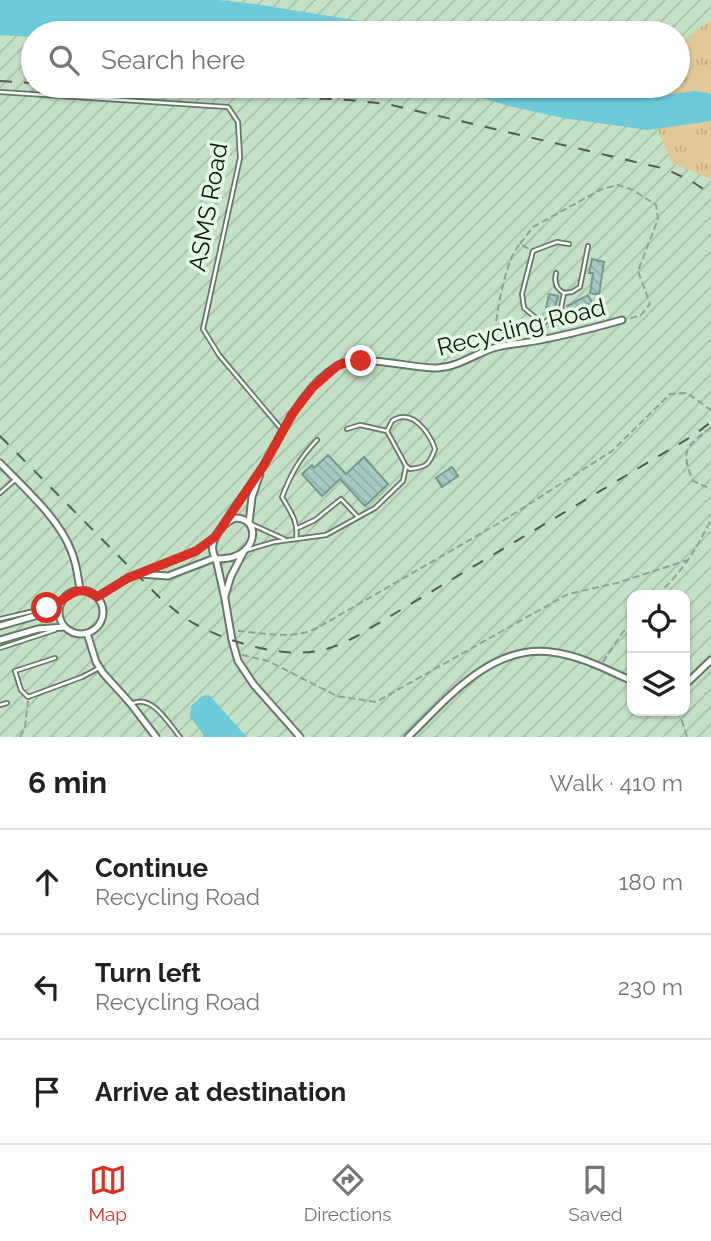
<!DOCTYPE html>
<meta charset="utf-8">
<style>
body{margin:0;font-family:Raleway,sans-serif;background:#f2f2f2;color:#202124}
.controls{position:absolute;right:21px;bottom:21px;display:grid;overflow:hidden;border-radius:14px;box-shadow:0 2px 5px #0004}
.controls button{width:63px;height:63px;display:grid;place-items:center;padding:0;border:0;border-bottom:2px solid #e0e0e0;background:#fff;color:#202124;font:35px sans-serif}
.stop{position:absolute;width:21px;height:21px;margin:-16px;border:5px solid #d93025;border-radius:50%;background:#fff}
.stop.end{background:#d93025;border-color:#fff;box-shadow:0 2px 7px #0008}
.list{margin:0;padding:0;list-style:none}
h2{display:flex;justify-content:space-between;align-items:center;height:91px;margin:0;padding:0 28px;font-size:30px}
h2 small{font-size:23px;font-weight:400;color:#757577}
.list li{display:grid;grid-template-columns:46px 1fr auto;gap:21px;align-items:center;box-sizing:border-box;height:105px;padding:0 28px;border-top:2px solid #e0e0e0}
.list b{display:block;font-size:26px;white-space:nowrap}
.list p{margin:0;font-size:23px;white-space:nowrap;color:#757577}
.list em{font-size:23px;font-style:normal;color:#757577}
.icon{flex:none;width:38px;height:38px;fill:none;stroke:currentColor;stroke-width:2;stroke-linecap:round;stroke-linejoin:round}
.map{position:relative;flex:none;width:711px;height:737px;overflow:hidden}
.search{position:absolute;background:#fff;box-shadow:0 2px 5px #0004;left:21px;right:21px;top:21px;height:77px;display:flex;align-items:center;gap:18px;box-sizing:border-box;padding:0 24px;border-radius:38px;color:#757577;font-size:26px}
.sheet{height:406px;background:#fff}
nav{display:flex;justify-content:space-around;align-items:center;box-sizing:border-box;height:98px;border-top:2px solid #e0e0e0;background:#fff;font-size:19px;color:#757577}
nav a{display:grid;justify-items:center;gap:4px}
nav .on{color:#d93025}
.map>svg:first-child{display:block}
.industrial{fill:url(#industrial-furrows);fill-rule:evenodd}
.grass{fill:url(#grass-tufts)}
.water{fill:#6dcad9}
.building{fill:url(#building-back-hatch);stroke:#779890;stroke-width:2}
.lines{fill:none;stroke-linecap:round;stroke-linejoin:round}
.service-casing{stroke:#647966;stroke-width:6}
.minor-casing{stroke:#647966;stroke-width:9}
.path{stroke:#8fa191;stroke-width:2;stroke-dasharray:7 3.5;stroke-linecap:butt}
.service{stroke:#fff;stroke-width:2.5}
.minor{stroke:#fff;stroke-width:5}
.rail{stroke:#515e51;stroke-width:2;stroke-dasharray:12 12;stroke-linecap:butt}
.route{stroke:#d93025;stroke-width:9}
.labels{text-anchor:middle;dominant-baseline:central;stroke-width:7;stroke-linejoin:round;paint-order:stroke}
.street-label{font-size:24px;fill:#0f170f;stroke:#e2fae4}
</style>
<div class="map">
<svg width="711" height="737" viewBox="0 0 711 737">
<defs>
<pattern id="industrial-furrows" width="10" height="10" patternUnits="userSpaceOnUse" patternTransform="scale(1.75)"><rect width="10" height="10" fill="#c4e1c6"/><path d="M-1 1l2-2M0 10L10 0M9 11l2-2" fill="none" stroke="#a7c0a9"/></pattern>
<pattern id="grass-tufts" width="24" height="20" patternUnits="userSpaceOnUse" patternTransform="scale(1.75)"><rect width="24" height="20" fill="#e1c997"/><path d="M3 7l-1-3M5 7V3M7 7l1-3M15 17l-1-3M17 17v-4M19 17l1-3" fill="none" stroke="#c0ac81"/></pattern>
<pattern id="building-back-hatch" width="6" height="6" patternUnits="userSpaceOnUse" patternTransform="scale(1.75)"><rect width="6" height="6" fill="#a8cac2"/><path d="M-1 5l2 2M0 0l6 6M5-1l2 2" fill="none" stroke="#8fada6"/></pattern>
</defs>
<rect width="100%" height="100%" fill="#d5ecd7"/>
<path class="industrial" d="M0,0H711V737H0ZM33,33H678V86H33ZM632,595H685V711H632Z"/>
<path class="grass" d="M711,20V179L672,163L638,86H678V43Z"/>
<path class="water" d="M0,0H219L255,4L415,30L423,33H33V37L0,35Z
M440,86H554L603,91L620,87L657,96L696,91L711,94V121L648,130L563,118L509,106Z
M209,695L247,737H203V734L190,717L191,706L202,696Z"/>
<path class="building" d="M592,259L604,262L599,295L590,293L593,273H589Z
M549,294L558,296L555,308L553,310L546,309Z
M588,295L592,303L571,313L567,306Z
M328,455L346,474L364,457L388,484L365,506L340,479L322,496L302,474L312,465L314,468Z
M452,467L458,476L442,487L436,478Z"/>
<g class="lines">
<defs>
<path id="service" d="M0,92L228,107L238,122L240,158L203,329L219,355L283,431
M556,273C554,282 556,289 564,293
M543,324L561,308L564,293L572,292L580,287L588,246
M542,340L543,324L524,308L522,294L533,251L557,242L569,244
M347,429L360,425L387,431
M0,493L16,479
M251,524L284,539
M298,528L315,520L341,499L358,517
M296,539C299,522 290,511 282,497C291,474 299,459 317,440
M247,550L274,542L326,535L375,508L403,481L406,466L387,431L392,421C395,419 399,417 403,417C418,416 431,437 435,449C429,465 427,467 410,469L406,466
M0,619L51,607
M0,648L55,630
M55,658L15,671L21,690L28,697L82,677L99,668
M131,704C152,693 168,723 180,737
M0,705L7,703"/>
<path id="minor" d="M0,463C24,488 60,519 72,553C77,565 78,578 80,590
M235,518C255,518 258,539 244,551C237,558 226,559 216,559C206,544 220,525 235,518Z
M249,523L252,497L260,474
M221,529C234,507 251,486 265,463C285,429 302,387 337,366C360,352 411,369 437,368C460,367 477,352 497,347C513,343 529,343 545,339C571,334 597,327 622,320
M216,559L225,599L232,640L238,661L254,685L300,737
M140,574L168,576L215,558
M59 612a22 22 0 1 1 44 0a22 22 0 1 1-44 0Z
M225,596L231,576L243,553
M97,597L128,578L196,551L215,537
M0,626L45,613L59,604
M87,633L96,662L103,673L131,704L156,737
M0,640L38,629L64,627
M685,685L711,660
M408,737C446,700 491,644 551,652C579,655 608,670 632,681"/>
</defs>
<use href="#service" class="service-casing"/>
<use href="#minor" class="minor-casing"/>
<path class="path" d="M520,244L533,227L602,189L618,185L633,190L656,205L658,219L638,271L650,304L641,315L628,319
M495,342C494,322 505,259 520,244L529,249
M711,428C684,447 681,451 693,481L711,489
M657,595C683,571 696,550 711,519
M238,631C264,633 293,640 317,628L501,522L612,451L670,394L687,393L711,410
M242,655L268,661L337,696L376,702L568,594L617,583L688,560
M603,662L622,633L632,622
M676,711L681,718L687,737
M20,737L25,727L28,701"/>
<use href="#service" class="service"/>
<use href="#minor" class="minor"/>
<path class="rail" d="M0,81L33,83
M80,86L349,100L387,104L666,169L691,181L711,194
M0,436L160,598C171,607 182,617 195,624C225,641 276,656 311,652C328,650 342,644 357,636L694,435L711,422"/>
</g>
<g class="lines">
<path class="route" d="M47,608C67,602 74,580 97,597L128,578L196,551L215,537L264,465L292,414L313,387L337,366L344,363L361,361"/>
</g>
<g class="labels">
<g class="street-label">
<text transform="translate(208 207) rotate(-80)">ASMS Road</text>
<text transform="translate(521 327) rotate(-14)">Recycling Road</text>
</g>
</g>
</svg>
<div class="controls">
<button><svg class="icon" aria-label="locate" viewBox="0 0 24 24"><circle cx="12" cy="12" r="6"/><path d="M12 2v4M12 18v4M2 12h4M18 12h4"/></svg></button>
<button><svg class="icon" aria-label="layers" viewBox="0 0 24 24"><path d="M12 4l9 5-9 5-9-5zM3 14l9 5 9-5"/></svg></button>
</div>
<div class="stop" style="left:47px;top:608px"></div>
<div class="stop end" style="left:361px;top:361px"></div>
<div class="search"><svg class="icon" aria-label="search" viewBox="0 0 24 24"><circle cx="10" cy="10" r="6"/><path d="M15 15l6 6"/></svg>Search here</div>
</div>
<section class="sheet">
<h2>6 min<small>Walk · 410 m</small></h2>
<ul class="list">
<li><svg class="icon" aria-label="ahead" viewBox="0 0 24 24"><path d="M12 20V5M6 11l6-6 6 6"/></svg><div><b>Continue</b><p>Recycling Road</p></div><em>180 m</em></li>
<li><svg class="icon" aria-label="left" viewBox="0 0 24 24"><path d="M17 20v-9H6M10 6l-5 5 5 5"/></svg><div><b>Turn left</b><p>Recycling Road</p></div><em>230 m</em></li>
<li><svg class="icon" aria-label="arrive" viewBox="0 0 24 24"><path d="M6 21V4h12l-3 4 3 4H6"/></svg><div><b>Arrive at destination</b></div></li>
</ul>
</section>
<nav>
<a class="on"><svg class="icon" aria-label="map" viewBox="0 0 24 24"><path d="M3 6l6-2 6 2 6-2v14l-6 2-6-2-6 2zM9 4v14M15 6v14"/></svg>Map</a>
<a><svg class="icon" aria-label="directions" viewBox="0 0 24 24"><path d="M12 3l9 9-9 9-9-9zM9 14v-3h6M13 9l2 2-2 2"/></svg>Directions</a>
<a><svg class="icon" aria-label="saved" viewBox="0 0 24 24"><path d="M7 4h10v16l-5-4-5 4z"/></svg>Saved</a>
</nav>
